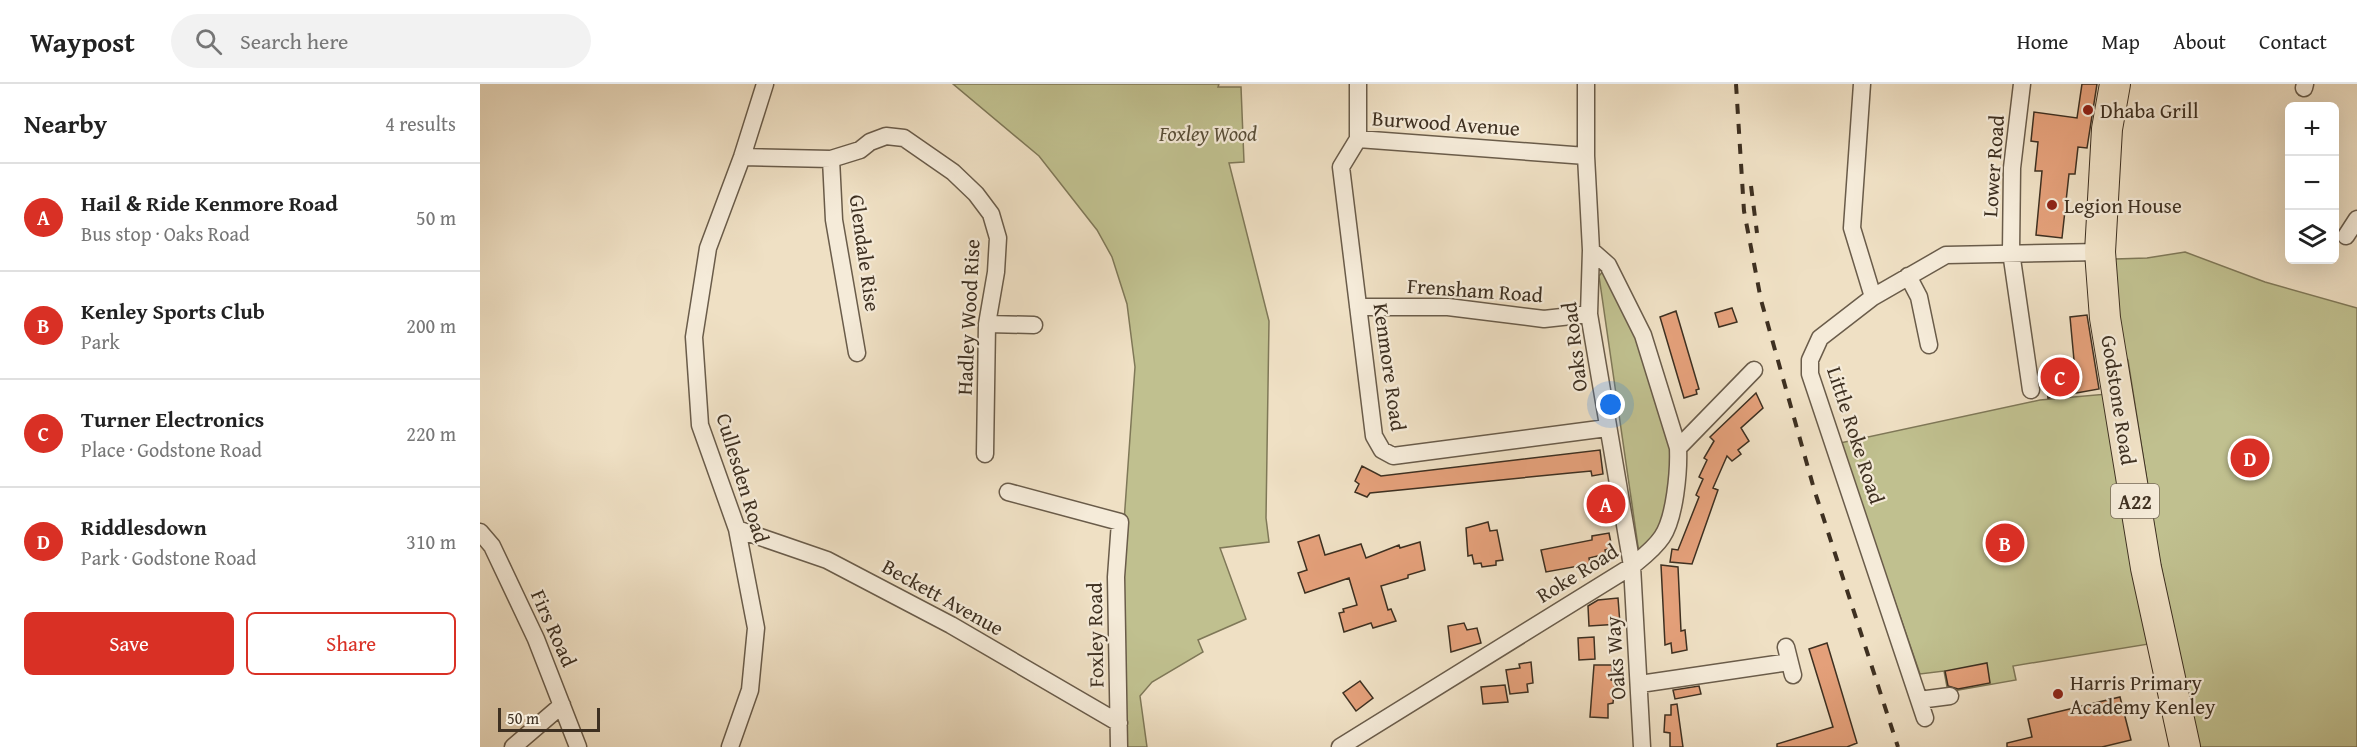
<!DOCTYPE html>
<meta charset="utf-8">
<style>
body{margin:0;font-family:"Gentium Book Plus",serif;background:#f2f2f2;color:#222}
.controls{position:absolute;right:18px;top:18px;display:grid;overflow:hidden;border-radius:9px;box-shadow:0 6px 24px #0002}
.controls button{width:54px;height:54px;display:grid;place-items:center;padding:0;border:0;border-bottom:2px solid #e0e0e0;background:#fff;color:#222;font:30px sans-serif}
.scale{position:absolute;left:18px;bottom:15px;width:102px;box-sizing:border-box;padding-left:6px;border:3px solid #3e3021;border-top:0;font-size:16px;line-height:21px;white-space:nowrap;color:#3e3021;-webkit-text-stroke:4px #f5ebd9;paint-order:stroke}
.you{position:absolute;left:1131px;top:321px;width:21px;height:21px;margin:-15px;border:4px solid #fff;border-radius:50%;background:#1a73e8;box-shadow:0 0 0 9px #1a73e833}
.badge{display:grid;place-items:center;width:39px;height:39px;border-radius:50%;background:#d93025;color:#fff;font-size:20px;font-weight:700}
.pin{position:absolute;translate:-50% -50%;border:3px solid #fff;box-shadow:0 2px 6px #0006}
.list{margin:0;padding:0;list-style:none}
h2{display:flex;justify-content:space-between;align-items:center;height:78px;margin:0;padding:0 24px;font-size:26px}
h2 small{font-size:20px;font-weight:400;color:#767676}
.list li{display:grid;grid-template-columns:39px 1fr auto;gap:18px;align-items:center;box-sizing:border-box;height:108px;padding:0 24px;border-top:2px solid #e0e0e0}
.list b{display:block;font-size:22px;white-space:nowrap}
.list p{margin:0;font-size:20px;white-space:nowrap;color:#767676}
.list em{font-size:20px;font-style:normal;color:#767676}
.actions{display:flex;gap:12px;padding:18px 24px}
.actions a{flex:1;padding:14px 0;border:2px solid #d93025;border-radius:9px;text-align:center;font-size:21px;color:#d93025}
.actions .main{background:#d93025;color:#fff}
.icon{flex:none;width:33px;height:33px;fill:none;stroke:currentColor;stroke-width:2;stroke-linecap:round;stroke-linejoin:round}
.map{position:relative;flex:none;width:1877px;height:663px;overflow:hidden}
header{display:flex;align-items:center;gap:36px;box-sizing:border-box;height:84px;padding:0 30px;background:#fff;border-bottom:2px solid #e0e0e0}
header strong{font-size:28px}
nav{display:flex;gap:33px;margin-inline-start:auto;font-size:21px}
.search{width:420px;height:54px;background:#f2f2f2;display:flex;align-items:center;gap:15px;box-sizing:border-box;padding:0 21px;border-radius:33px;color:#767676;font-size:22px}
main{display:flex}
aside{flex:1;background:#fff}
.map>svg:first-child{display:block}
.green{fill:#c0c08f;stroke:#7f7858;stroke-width:1.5}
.building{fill:#e4a07a;stroke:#3e3021;stroke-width:1.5}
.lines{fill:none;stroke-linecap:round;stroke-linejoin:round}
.street-casing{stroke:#6a5c4a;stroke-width:19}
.highway-casing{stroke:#3e3021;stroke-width:32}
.street{stroke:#f5ebd9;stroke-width:16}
.highway{stroke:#efe0c4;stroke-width:30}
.rail{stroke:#3e3021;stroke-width:4;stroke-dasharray:10 10;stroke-linecap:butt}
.poi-dot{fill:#8f2418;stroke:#f5ebd9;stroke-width:2}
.labels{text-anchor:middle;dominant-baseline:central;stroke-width:4.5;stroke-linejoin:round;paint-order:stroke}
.shield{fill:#f5ebd9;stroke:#756858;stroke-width:1.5}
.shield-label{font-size:20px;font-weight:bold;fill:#3e3021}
.poi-label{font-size:21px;fill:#3e3021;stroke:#f5ebd9;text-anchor:start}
.street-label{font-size:21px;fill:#3e3021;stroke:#f5ebd9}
.park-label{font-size:21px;font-style:italic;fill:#584d37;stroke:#f5ebd9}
</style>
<header>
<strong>Waypost</strong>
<div class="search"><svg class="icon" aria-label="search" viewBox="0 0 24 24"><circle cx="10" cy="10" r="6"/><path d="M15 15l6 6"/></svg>Search here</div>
<nav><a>Home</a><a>Map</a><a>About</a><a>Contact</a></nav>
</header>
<main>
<aside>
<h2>Nearby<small>4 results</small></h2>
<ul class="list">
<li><span class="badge">A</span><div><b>Hail &amp; Ride Kenmore Road</b><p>Bus stop · Oaks Road</p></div><em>50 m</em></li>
<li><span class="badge">B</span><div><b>Kenley Sports Club</b><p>Park</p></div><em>200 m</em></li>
<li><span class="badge">C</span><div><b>Turner Electronics</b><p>Place · Godstone Road</p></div><em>220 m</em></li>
<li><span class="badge">D</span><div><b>Riddlesdown</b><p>Park · Godstone Road</p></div><em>310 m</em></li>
</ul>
<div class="actions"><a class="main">Save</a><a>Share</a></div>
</aside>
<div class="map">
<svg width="1877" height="663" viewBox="0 0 1877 663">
<rect width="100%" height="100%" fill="#efe0c4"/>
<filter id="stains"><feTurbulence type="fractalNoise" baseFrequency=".00333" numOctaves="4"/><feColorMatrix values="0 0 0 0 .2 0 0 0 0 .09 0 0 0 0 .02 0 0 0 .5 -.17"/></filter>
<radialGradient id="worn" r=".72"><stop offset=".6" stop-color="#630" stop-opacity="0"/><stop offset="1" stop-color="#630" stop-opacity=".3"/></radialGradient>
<path class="green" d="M473,0H739L738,3H761L764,78L749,79L789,237L786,434L789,458L740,464L766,535L718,556L723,568L672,598L660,612L667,663H646L640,494L655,283L647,220L632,173L617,146L559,72Z
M1705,168L1785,198L1877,224V663H1719L1679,473L1648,276L1641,267L1635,175L1667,174Z
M1128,181L1198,364L1184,451L1160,476L1119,192Z
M1627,310L1675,559L1533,582L1536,596L1468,608L1464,587L1440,590L1360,359L1560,316Z"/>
<path class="building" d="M1602,0H1617L1607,64L1598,63L1595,90H1589L1582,154L1556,151L1562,87H1555L1558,58L1551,57L1554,28L1597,34Z
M1252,224L1257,238L1239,243L1235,229Z
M1196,227L1219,305L1216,306L1217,310L1204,314L1180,233Z
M1607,231L1619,305L1568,314L1564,279L1594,276L1590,233Z
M1276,309L1283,324L1261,344L1269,357L1258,366L1261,370L1252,377L1247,372L1233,404L1238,406L1212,480L1190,478L1192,465L1198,466L1219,413L1216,411L1223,395L1219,393L1227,376L1224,374L1234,357L1230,353Z
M1120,366L1123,390L1112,392L1111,387L1090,389L890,409L887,413L875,408L879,400L875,397L882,382L901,392Z
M1008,438L1010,447L1017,446L1023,476L1016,477V481L1002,483L1001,479L994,480L992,471L988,472L986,444Z
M1129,449L1132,464L1125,466L1126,470L1109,474L1110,480L1066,488L1061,466L1112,456V452Z
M839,451L845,471L881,460L886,474L919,461L920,464L940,458L945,486L928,491V494L901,502L908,526L911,525L916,537L893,544L891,539L864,548L859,529L864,528L863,525L877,521L869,494L825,509L818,489L827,486L818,458Z
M1181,481L1198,483L1201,547L1205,546L1207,566L1192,569L1191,559L1185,561Z
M1138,514L1140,540L1109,542L1108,522L1118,516Z
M984,539L987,546L997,544L1001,559L971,568L968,542Z
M1114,553L1115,575L1099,576L1098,554Z
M1347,559L1377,659L1367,663H1297V660L1353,643L1329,565Z
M1051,578L1053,599L1047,600L1048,608L1030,610L1026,586L1040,584L1039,580Z
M1507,579L1510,599L1478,605L1468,602L1465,587Z
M1114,581H1132L1131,596L1135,597L1133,619L1128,620V634L1110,633Z
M880,597L893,614L876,627L863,609Z
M1025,601L1028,618L1003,620L1001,603Z
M1219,602L1221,610L1195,615L1193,606Z
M1640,613L1651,656L1622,663H1527V659L1552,653L1548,635Z
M1197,620L1203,663H1190V649L1184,648L1185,631H1191V621Z"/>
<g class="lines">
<defs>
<path id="street" d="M878,0V55L1106,72
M1106,0V72L1111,166L1109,230L1152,482L1162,663
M1382,0L1372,144L1393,213
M1542,0L1532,84L1531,168L1551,306
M1824,4L1825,0
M878,55L861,83L894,352L902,366L913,372L1127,344
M262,73L351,75L380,66L390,58L406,52L424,54L473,88L496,110L511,130L518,154L516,188L507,240L505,370
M351,75L354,136L377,269
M1866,152L1877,135
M1111,166L1128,181L1163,251L1198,364
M1428,192L1439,213L1449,261
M878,223H968L1064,235L1109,230
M507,240L554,241
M528,408L640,438L636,493L639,663
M257,445L347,476L471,541L639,639
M0,448L12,462L56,555L98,663
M1306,563L1313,591
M1160,600L1309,578
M1439,616L1470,612
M1445,634L1330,290V276L1340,254L1393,213L1466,171L1620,168
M33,663L82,621
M250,663L270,606L276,544L257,445L220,341L214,253L228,164L262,73L285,0
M860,663L1152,482C1163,473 1174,465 1182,453C1195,434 1199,387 1198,364L1274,286"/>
<path id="highway" d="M1635,0L1627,45L1620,168L1625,234L1666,484L1705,663"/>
</defs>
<use href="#street" class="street-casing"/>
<use href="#highway" class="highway-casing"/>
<use href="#street" class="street"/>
<use href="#highway" class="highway"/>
<path class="rail" d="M1256,0L1264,127L1281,216L1334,405L1418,663
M1271,102L1277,149"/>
</g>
<g class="poi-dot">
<circle cx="1608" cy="26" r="6"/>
<circle cx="1572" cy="121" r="6"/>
<circle cx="1578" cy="610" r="6"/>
</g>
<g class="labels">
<rect class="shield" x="1631" y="400" width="48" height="34" rx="4.5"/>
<g class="shield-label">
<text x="1655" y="417">A22</text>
</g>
<g class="poi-label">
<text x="1620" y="26">Dhaba Grill</text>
<text x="1584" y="121">Legion House</text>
<text x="1590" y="598">Harris Primary<tspan x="1590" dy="24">Academy Kenley</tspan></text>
</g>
<g class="street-label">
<text transform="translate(966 39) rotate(4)">Burwood Avenue</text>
<text transform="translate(1513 82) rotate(-86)">Lower Road</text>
<text transform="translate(385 169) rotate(82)">Glendale Rise</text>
<text transform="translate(995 206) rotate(4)">Frensham Road</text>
<text transform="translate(488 233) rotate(-87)">Hadley Wood Rise</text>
<text transform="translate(1094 263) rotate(-97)">Oaks Road</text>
<text transform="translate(910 283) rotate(82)">Kenmore Road</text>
<text transform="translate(1639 316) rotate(81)">Godstone Road</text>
<text transform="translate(1376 351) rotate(72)">Little Roke Road</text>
<text transform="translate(263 394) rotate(73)">Cullesden Road</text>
<text transform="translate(1097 489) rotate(-32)">Roke Road</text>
<text transform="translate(463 513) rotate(29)">Beckett Avenue</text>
<text transform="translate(74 544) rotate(66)">Firs Road</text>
<text transform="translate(615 551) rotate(-91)">Foxley Road</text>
<text transform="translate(1135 574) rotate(-94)">Oaks Way</text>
</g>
<g class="park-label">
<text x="728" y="49">Foxley Wood</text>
</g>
</g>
<rect width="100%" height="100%" filter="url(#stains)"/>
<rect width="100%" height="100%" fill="url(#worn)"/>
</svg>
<div class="controls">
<button>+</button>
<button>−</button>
<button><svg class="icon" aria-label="layers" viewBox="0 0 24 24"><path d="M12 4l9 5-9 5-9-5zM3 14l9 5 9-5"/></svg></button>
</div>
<div class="scale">50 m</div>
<div class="you"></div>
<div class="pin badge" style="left:1126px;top:420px">A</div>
<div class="pin badge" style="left:1525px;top:459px">B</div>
<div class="pin badge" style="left:1580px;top:293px">C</div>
<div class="pin badge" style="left:1770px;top:374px">D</div>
</div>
</main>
